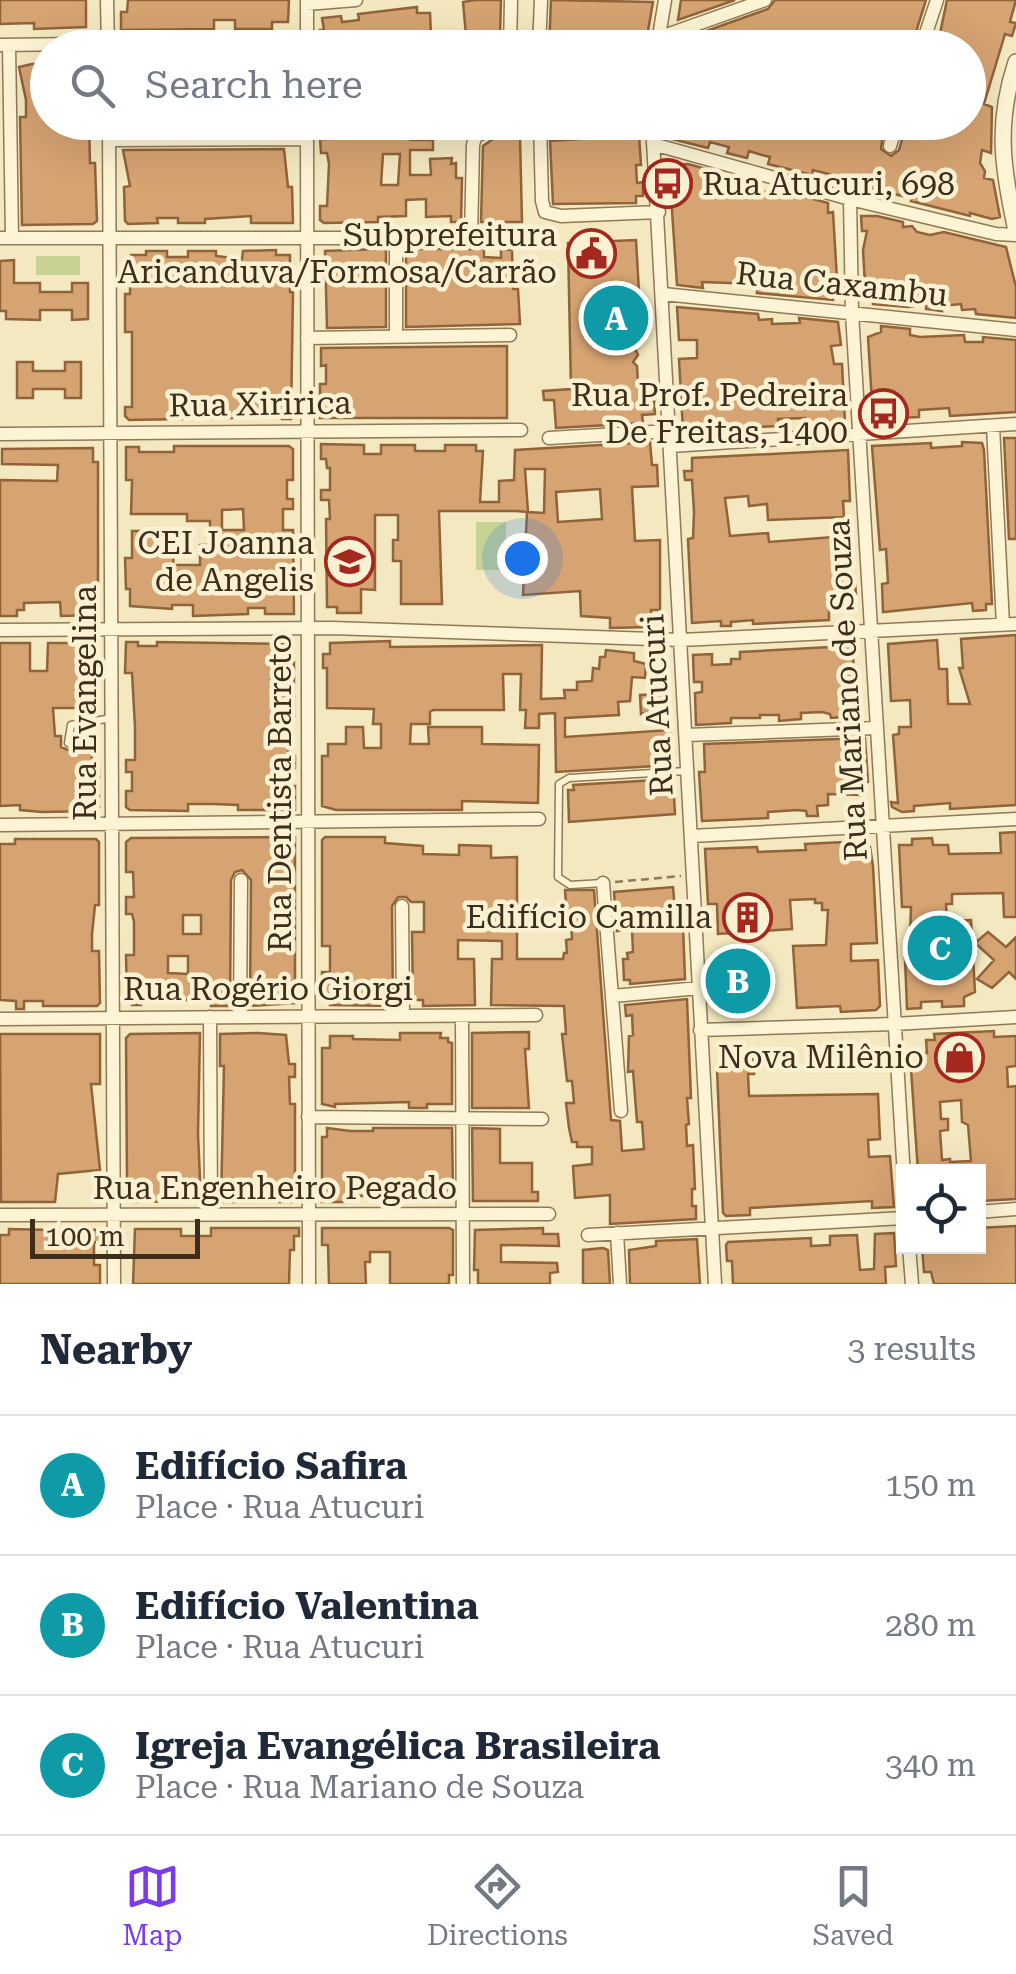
<!DOCTYPE html>
<meta charset="utf-8">
<style>
body{margin:0;font-family:"Roboto Serif",serif;background:#f2f2f3;color:#1f2937}
.controls{position:absolute;right:30px;bottom:30px;display:grid;overflow:hidden;border-radius:0px;box-shadow:0 10px 40px #0002}
.controls button{width:90px;height:90px;display:grid;place-items:center;padding:0;border:0;border-bottom:2px solid #e0e1e3;background:#fff;color:#1f2937;font:50px sans-serif}
.scale{position:absolute;left:30px;bottom:25px;width:170px;box-sizing:border-box;padding-left:10px;border:5px solid #3d2e1c;border-top:0;font-size:28px;line-height:35px;white-space:nowrap;color:#3d2e1c;-webkit-text-stroke:8px #f9f1d1;paint-order:stroke}
.you{position:absolute;left:522px;top:558px;width:35px;height:35px;margin:-25px;border:8px solid #fff;border-radius:50%;background:#1a73e8;box-shadow:0 0 0 15px #1a73e833}
.badge{display:grid;place-items:center;width:65px;height:65px;border-radius:50%;background:#7c3aed;color:#fff;font-size:32px;font-weight:700}
.pin{position:absolute;translate:-50% -50%;border:5px solid #fff;box-shadow:0 2px 10px #0006}
.list{margin:0;padding:0;list-style:none}
h2{display:flex;justify-content:space-between;align-items:center;height:130px;margin:0;padding:0 40px;font-size:42px}
h2 small{font-size:32px;font-weight:400;color:#747a83}
.list li{display:grid;grid-template-columns:65px 1fr auto;gap:30px;align-items:center;box-sizing:border-box;height:140px;padding:0 40px;border-top:2px solid #e0e1e3}
.list b{display:block;font-size:38px;white-space:nowrap}
.list p{margin:0;font-size:32px;white-space:nowrap;color:#747a83}
.list em{font-size:32px;font-style:normal;color:#747a83}
.icon{flex:none;width:55px;height:55px;fill:none;stroke:currentColor;stroke-width:2;stroke-linecap:round;stroke-linejoin:round}
.map{position:relative;flex:none;width:1016px;height:1284px;overflow:hidden}
.search{position:absolute;background:#fff;box-shadow:0 10px 40px #0002;left:30px;right:30px;top:30px;height:110px;display:flex;align-items:center;gap:25px;box-sizing:border-box;padding:0 35px;border-radius:55px;color:#747a83;font-size:38px}
.sheet{height:550px;background:#fff}
nav{display:flex;justify-content:space-around;align-items:center;box-sizing:border-box;height:140px;border-top:2px solid #e0e1e3;background:#fff;font-size:28px;color:#747a83}
nav a{display:grid;justify-items:center;gap:5px}
nav .on{color:#7c3aed}
.map>svg:first-child{display:block}
.green{fill:#c6d393}
.building{fill:#d6a372;stroke:#916339;stroke-width:2.5;fill-rule:evenodd}
.lines{fill:none;stroke-linecap:round;stroke-linejoin:round}
.service-casing{stroke:#8f7956;stroke-width:9}
.minor-casing{stroke:#8f7956;stroke-width:15}
.tertiary-casing{stroke:#8f7956;stroke-width:18}
.path{stroke:#8f7956;stroke-width:2.5;stroke-dasharray:8 5;stroke-linecap:butt}
.service{stroke:#fdf4d5;stroke-width:6}
.minor{stroke:#fdf4d5;stroke-width:12}
.tertiary{stroke:#fdf4d5;stroke-width:15}
.labels{text-anchor:middle;dominant-baseline:central;stroke-width:9;stroke-linejoin:round;paint-order:stroke}
.poi-label{font-size:32px;fill:#3d2e1c;stroke:#f9f1d1;text-anchor:end}
.street-label{font-size:32px;fill:#3d2e1c;stroke:#f9f1d1}
</style>
<div class="map">
<svg width="1016" height="1284" viewBox="0 0 1016 1284">
<rect width="100%" height="100%" fill="#f3e8c0"/>
<path class="green" d="M36,256H80V275H36Z
M476,522H506V570H476Z"/>
<path class="building" d="M0,0H86V27L34,29V23L0,24Z
M128,0H289L288,22H272V29H235V20H214V29L121,30V12H127Z
M475,0H501L500,35H494V48H320V30H324L322,18L341,16L342,22L359,20L358,14L417,7V13H430L431,35H466L463,2Z
M551,0L653,2L645,48H549Z
M681,0H735L678,20Z
M775,0H926L911,48H842L819,42L818,47L752,32L725,38L708,48H673V43L768,9Z
M947,0H1016L1010,22L1016,23L1012,36L1005,34L984,104L992,107L991,153L982,150L980,163L985,171L984,178L993,180L1000,217L992,219L970,213V216L911,201L912,198L847,184L848,179L813,170L812,175L768,164L770,157L762,155L749,151L747,158L727,153L729,147L710,142L708,148L668,138L671,122H815L847,131L850,122H861L860,125L883,134L881,149L891,156L899,150L907,122H968V48H937Z
M32,64H44V77H48V122H89L90,163H95L97,221L93,224L22,225L20,117H26V100L19,67Z
M122,122H216L217,129L122,130Z
M327,122H380L381,135L400,134L399,127H410L411,140H433V150H410V175H431L430,159L452,158L451,164L456,163V178H462L461,222H451V216L426,217V199L406,200V216L378,217V222L324,223L320,220V206H327L329,164L327,153H321L320,139H328ZM383,154H400L398,185H381Z
M639,135L641,165H636L637,183L643,182V196H636V203L553,204L550,141Z
M496,137H520L522,222H481L483,146Z
M284,149L288,187H292L293,223H251V216L205,219V223H178V218H157L158,223L128,224L125,221L124,187L130,186L123,150Z
M688,164L717,172L718,179L737,178L751,182L752,193L772,191V188L828,203V213L833,212L838,296H833V300L757,293L756,284L702,282L703,288L677,285L669,165Z
M861,216H877L903,222V227L912,226L917,232L930,235L944,232L1006,247L1016,287V318L976,314L975,309L962,310L961,304L942,306V311L926,309V304L908,307L873,304L872,286H865L863,250L867,231H862Z
M636,240L639,292L616,293L635,308V315H646L634,328L623,329L625,349L635,348L638,355L633,362L637,366L638,384L653,383L655,414L642,415L643,423L556,428L554,400H544L543,391L571,389L568,243Z
M380,249H386V327L327,328L325,251Z
M406,249H484V257L501,258V249L512,250L513,289H518L520,324L406,327Z
M276,250V255H290V292H293L291,419H282V416L209,419V413H182V419L129,420L125,416V407H132V332H125V294H130L131,255H146V251H167V257H188V251H216V256L242,259L243,251Z
M14,260V283H40V292H72V283H88V319L72,320V310H40V320L6,319V311H0V261Z
M677,307L758,314L759,320L772,319V324L800,323L799,318L838,322L841,345L831,346L834,364H842L845,422L805,424V418L778,419V426L683,431L679,359L697,358V340H679Z
M881,326L910,329V335L920,337L964,335L965,342H983V337L1016,340V412L950,416L949,408L919,410V417L873,419L868,337L881,332Z
M507,346V418H320V384H326V365L321,366V348Z
M17,362H33V371H65V362H81V398H65V389H33V398H17Z
M1004,438H1016V539H1009Z
M650,442L652,465H657L658,486L632,487L635,541L660,540V610H651L652,627L610,628V618L581,616L580,591L523,595L527,512L516,511H439L442,604H401V561H393V540H398V515H375V590L361,589V613H337V607H327L326,519H330L329,500H321V490H330V468H327L326,459H321V444L364,445V454H381V445H415V451H445V445H476V451H483L480,502H499V481L514,480L515,450ZM525,469H545L544,513L528,512ZM600,489L602,519L558,522L556,492Z
M962,442L982,443L984,450L992,604H986V610L973,611L972,603L883,612L882,584L888,583L886,549L880,550L872,446L931,443V448L962,446Z
M174,446H289L293,449V480H287V499H293V509H283V530H293L294,614H265V608H248V614L193,616V605H172V609L130,606V589H126L125,558H132V531H176L173,565H200V545H210V521H187V514H131L132,480H126V447H139V452H174ZM243,509L244,530H222V510Z
M93,448V462H98V615L61,616L60,602L24,603V610H17V616H0V480L57,481L58,465L2,464V449Z
M848,450L850,501H843L844,517L768,520L767,504L749,506L748,496L725,498L730,536L768,533L769,542L846,536L852,557H845L846,565H841L842,584L855,583L856,594L829,596V620L753,624V620L731,622V626H721V621L692,623L688,539L693,538L694,512L692,480H685L684,471H692V458Z
M1016,635V805L950,809V803L914,806V811L902,812L892,807L891,802L898,803L893,735L899,734V727H911L910,700L891,701L888,644L937,640L939,669H947L948,704H970L959,668H963L961,639Z
M390,641V647L542,645L541,699L565,698L564,690H577V682L592,681L593,668L599,669L600,657H605L606,650L634,653V661L646,664L645,678L632,677L630,701L618,702L619,715L565,718V737L670,730L672,765L556,772L555,713L539,714V728H525L526,710H520L521,674H503L504,710H433L430,712V724H411L410,744H429L428,727H482V744L539,745L538,803L462,801V810H336L322,806V756H328V744H346V727H363L364,748H381V724H373L374,709L327,708V668H323V654H330V643Z
M126,642H138V646H157V642L289,644V662H294V717L287,719V742L289,756H295V768H280V786H295V810H238V805L213,804H188V811L130,810L126,807V791H132V772H126V760H135V727L132,673H125Z
M0,643H30V671H47L48,643H94L90,708H53L55,736H61V747L68,750L92,747V765H99V808L96,811L42,812L20,810V805L0,806Z
M830,647L853,649L855,716L831,718L830,714L822,712L801,713V719L779,721V715H760V718H731V723L696,725L695,693L702,692V682H694L693,655L712,654V665L731,664V659H740V652Z
M661,694L662,708L641,714L640,695Z
M865,738L868,782L860,783V795L828,794V805L817,806L818,816H807L806,811L797,810L768,812V818L702,821L699,772H705L704,744Z
M673,779L675,814L569,822L568,790H574L573,785Z
M1016,832V917H1004L1003,893L952,894V904H946L947,921L971,920L975,992L964,997V1006L942,1007V1001L921,1002V1008L907,1009L905,958L916,957L914,936H910L911,907H902L899,845H912V839L932,838L933,845H948L949,854L1001,853L1000,833Z
M295,837V1003L250,1006L251,880L242,870L235,872L231,880L230,1006H211V999L141,1002V1005H132V1001H127L126,955H134V922L132,914H126V897H134L133,872H126V842L131,838ZM183,915H201V934H183ZM168,956H188V974L168,973Z
M325,837H385V843L423,846V854L459,855V845L491,846V858L517,857V959H563L564,953H567L566,940L572,939L571,920H562L561,904H566L565,890H594L611,1120L620,1121L622,1151L644,1149L642,1122H637L633,1071L628,1072L629,1036L633,1035L632,1015L626,1016L625,1005L687,999L691,1098H687L689,1124L686,1125L687,1146L693,1145L695,1189H692V1206H696V1219L610,1224V1195L575,1198L573,1166L592,1164V1147H577V1142H572L569,1128L566,1103H574L572,1081H567L562,1034H566L564,1006L491,1005L492,959H502V941L458,940V959H474L475,1005L423,1006V1000H413L412,932H424V902H411L406,897H398L392,906L393,1006L330,1005V997H322V972H330V946H322V840Z
M15,839H96L99,842V905H95L92,934V951H99L100,1003L97,1006H43V1001H24V1009H16V1001L0,1000V844H15Z
M865,841L866,847H870L873,866L877,943L851,944V961L878,960L880,1006L876,1010L841,1012L840,1006L797,1008L793,946L826,945L828,910H822V903H815V899L790,900L792,929L718,934L717,904H708L705,849L757,847L758,852L806,850L805,844Z
M673,887L675,910L624,915L625,930L617,931L614,892Z
M683,926L685,979L630,984V980H624L623,959H628L627,953L633,952L632,930Z
M988,932L1006,947L1016,937V979L1009,972L992,988L977,979L994,960L975,943Z
M752,954L754,1005L727,1006V955Z
M994,1031V1037L1016,1036V1066L1007,1067L1008,1087L1016,1086V1199L981,1201L978,1172H918L911,1069H919L918,1053H927L926,1040H935L934,1034ZM961,1100L962,1122L968,1125L971,1161L950,1162V1159L942,1160L940,1131L948,1130V1119H941L940,1102Z
M529,1032V1049H525L529,1108H472V1033Z
M200,1033L198,1134L201,1201L132,1202V1182H127L126,1038L130,1034Z
M258,1033L286,1035L289,1064H295V1077H289L290,1104H295V1198L291,1202H221L224,1066H220V1034Z
M400,1033H441L440,1038H448V1042L452,1043V1104H427V1108H409V1102L335,1104V1107L322,1104V1048H330V1036H353V1039L400,1040Z
M0,1034H100V1084H91L100,1170L58,1174L55,1202H1Z
M754,1059V1074H748L749,1096L878,1094L880,1139L868,1140L869,1157L890,1156L894,1207L872,1208V1201L750,1208V1215L726,1216L723,1213L717,1069H723L722,1062Z
M327,1128L350,1131H373V1128H452L453,1189H449V1196H440V1200L386,1201V1196H350V1202H322V1137H327Z
M472,1128L500,1129V1163H532V1192H538V1201H473Z
M1016,1226V1284H934L931,1272H924L922,1246H978V1228Z
M211,1228H299V1236H294V1250H290L289,1284H133L135,1229H181V1236H211Z
M322,1228H449L453,1230V1275H449V1284H390V1252H370V1262H365L366,1284H329L328,1245H322Z
M543,1228V1234H558L559,1246L501,1245V1262L557,1263L558,1272L550,1273V1284H478V1270H474L475,1230Z
M9,1229L52,1230V1234H69L70,1229L99,1230L100,1242H94V1265H100V1284H0V1235H9Z
M894,1233L896,1266L885,1267L886,1284H733L732,1261H727L726,1245L728,1242L811,1238V1246L830,1245V1236L857,1235L860,1270L874,1269L875,1234Z
M697,1239L700,1284H630L629,1250L656,1246V1241Z
M603,1248L608,1250L610,1284H583V1250Z"/>
<g class="lines">
<defs>
<path id="service" d="M68,743L71,725L112,718
M603,883L570,885L558,877L559,784L569,778L686,771"/>
<path id="minor" d="M107,0L108,48
M307,4L356,0
M658,38L765,0
M0,45L307,41
M9,45L12,238
M307,47V0
M510,48L511,0
M539,48L541,0
M657,48L665,0
M728,48L751,42L782,48
M921,48L937,0
M109,122L114,1284
M307,122L309,1284
M540,122L542,201L545,212L561,216L659,212
M652,122L715,1284
M540,132L652,124
M109,140L307,139
M653,144L850,199L996,234L1016,235
M890,146L897,122
M850,199L852,313L904,1177
M0,238H508
M396,238V336
M471,238L473,145L475,137L503,122
M663,294L1016,330
M307,338L510,335
M993,426L1003,625
M0,434L521,430
M549,438L670,431
M671,446L1016,424
M0,630L332,628L681,640L1016,624
M686,735L876,728
M0,825L539,819
M691,836L1016,819
M603,883L621,1111
M402,906L403,1016
M613,996L699,988
M462,1016L463,1284
M210,1017L211,1214
M240,1017L241,880
M0,1019L536,1015
M700,1030L894,1024L1016,1017
M308,1117L542,1119
M978,1212L1016,1209
M0,1215L549,1214
M617,1233L620,1284
M588,1235L904,1218
M909,1246L912,1284"/>
<path id="tertiary" d="M1016,62C995,125 1003,168 1016,231"/>
</defs>
<use href="#service" class="service-casing"/>
<use href="#minor" class="minor-casing"/>
<use href="#tertiary" class="tertiary-casing"/>
<path class="path" d="M615,882L681,876"/>
<use href="#service" class="service"/>
<use href="#minor" class="minor"/>
<use href="#tertiary" class="tertiary"/>
</g>
<defs>
<symbol id="bus-ring" viewBox="-11 -11 22 22"><circle r="9.5" fill="#f9f1d1" stroke="#a5281e" stroke-width="1.5"/><path d="M-5-6H5V4H4V6H2V4H-2V6H-4V4H-5ZM-3.5-4V0h7V-4ZM-3.5 1.2v1.5H-2V1.2ZM2 1.2v1.5H3.5V1.2Z" fill="#a5281e"/></symbol>
<symbol id="civic-ring" viewBox="-11 -11 22 22"><circle r="9.5" fill="#f9f1d1" stroke="#a5281e" stroke-width="1.5"/><path d="M-.6-6.5H3V-4.5H.6V-3L4-1V1h2V6H-6V1h2V-1L-.6-3ZM-1.2 2.5V6h2.4V2.5Z" fill="#a5281e"/></symbol>
<symbol id="school-ring" viewBox="-11 -11 22 22"><circle r="9.5" fill="#f9f1d1" stroke="#a5281e" stroke-width="1.5"/><path d="M0-5L7-2L0 1L-7-2ZM-4 1L0 2.5L4 1V4Q0 6-4 4Z" fill="#a5281e"/></symbol>
<symbol id="building-ring" viewBox="-11 -11 22 22"><circle r="9.5" fill="#f9f1d1" stroke="#a5281e" stroke-width="1.5"/><path d="M-4-6H4V6H1V3H-1V6H-4ZM-2.5-4.3h1.7v1.8h-1.7ZM.8-4.3h1.7v1.8H.8ZM-2.5-1h1.7V.8h-1.7ZM.8-1h1.7V.8H.8Z" fill="#a5281e"/></symbol>
<symbol id="shop-ring" viewBox="-11 -11 22 22"><circle r="9.5" fill="#f9f1d1" stroke="#a5281e" stroke-width="1.5"/><path d="M-5-2.5h2.3a2.7 3.5 0 0 1 5.4 0H5L5.5 6h-11ZM-1.5-2.5h3a1.5 2.3 0 0 0-3 0Z" fill="#a5281e"/></symbol>
</defs>
<g fill-rule="evenodd">
<use href="#bus-ring" x="640" y="156" width="55" height="55"/>
<use href="#civic-ring" x="564" y="226" width="55" height="55"/>
<use href="#bus-ring" x="856" y="386" width="55" height="55"/>
<use href="#school-ring" x="322" y="534" width="55" height="55"/>
<use href="#building-ring" x="720" y="890" width="55" height="55"/>
<use href="#shop-ring" x="932" y="1030" width="55" height="55"/>
</g>
<g class="labels">
<g class="poi-label">
<text x="702" y="184" text-anchor="start">Rua Atucuri, 698</text>
<text x="557" y="235">Subprefeitura<tspan x="557" dy="37">Aricanduva/Formosa/Carrão</tspan></text>
<text x="848" y="395">Rua Prof. Pedreira<tspan x="848" dy="37">De Freitas, 1400</tspan></text>
<text x="314" y="543">CEI Joanna<tspan x="314" dy="37">de Angelis</tspan></text>
<text x="712" y="917">Edifício Camilla</text>
<text x="924" y="1057">Nova Milênio</text>
</g>
<g class="street-label">
<text transform="translate(842 284) rotate(6)">Rua Caxambu</text>
<text transform="translate(260 404) rotate(-1)">Rua Xiririca</text>
<text transform="translate(847 690) rotate(-93)">Rua Mariano de Souza</text>
<text transform="translate(85 703) rotate(-90)">Rua Evangelina</text>
<text transform="translate(657 705) rotate(-93)">Rua Atucuri</text>
<text transform="translate(280 793) rotate(-90)">Rua Dentista Barreto</text>
<text x="268" y="989">Rua Rogério Giorgi</text>
<text x="275" y="1188">Rua Engenheiro Pegado</text>
</g>
</g>
</svg>
<div class="controls">
<button><svg class="icon" aria-label="locate" viewBox="0 0 24 24"><circle cx="12" cy="12" r="6"/><path d="M12 2v4M12 18v4M2 12h4M18 12h4"/></svg></button>
</div>
<div class="scale">100 m</div>
<div class="you"></div>
<div class="pin badge" style="left:616px;top:318px;background:#0f9aa8">A</div>
<div class="pin badge" style="left:738px;top:981px;background:#0f9aa8">B</div>
<div class="pin badge" style="left:940px;top:948px;background:#0f9aa8">C</div>
<div class="search"><svg class="icon" aria-label="search" viewBox="0 0 24 24"><circle cx="10" cy="10" r="6"/><path d="M15 15l6 6"/></svg>Search here</div>
</div>
<section class="sheet">
<h2>Nearby<small>3 results</small></h2>
<ul class="list">
<li><span class="badge" style="background:#0f9aa8">A</span><div><b>Edifício Safira</b><p>Place · Rua Atucuri</p></div><em>150 m</em></li>
<li><span class="badge" style="background:#0f9aa8">B</span><div><b>Edifício Valentina</b><p>Place · Rua Atucuri</p></div><em>280 m</em></li>
<li><span class="badge" style="background:#0f9aa8">C</span><div><b>Igreja Evangélica Brasileira</b><p>Place · Rua Mariano de Souza</p></div><em>340 m</em></li>
</ul>
</section>
<nav>
<a class="on"><svg class="icon" aria-label="map" viewBox="0 0 24 24"><path d="M3 6l6-2 6 2 6-2v14l-6 2-6-2-6 2zM9 4v14M15 6v14"/></svg>Map</a>
<a><svg class="icon" aria-label="directions" viewBox="0 0 24 24"><path d="M12 3l9 9-9 9-9-9zM9 14v-3h6M13 9l2 2-2 2"/></svg>Directions</a>
<a><svg class="icon" aria-label="saved" viewBox="0 0 24 24"><path d="M7 4h10v16l-5-4-5 4z"/></svg>Saved</a>
</nav>
